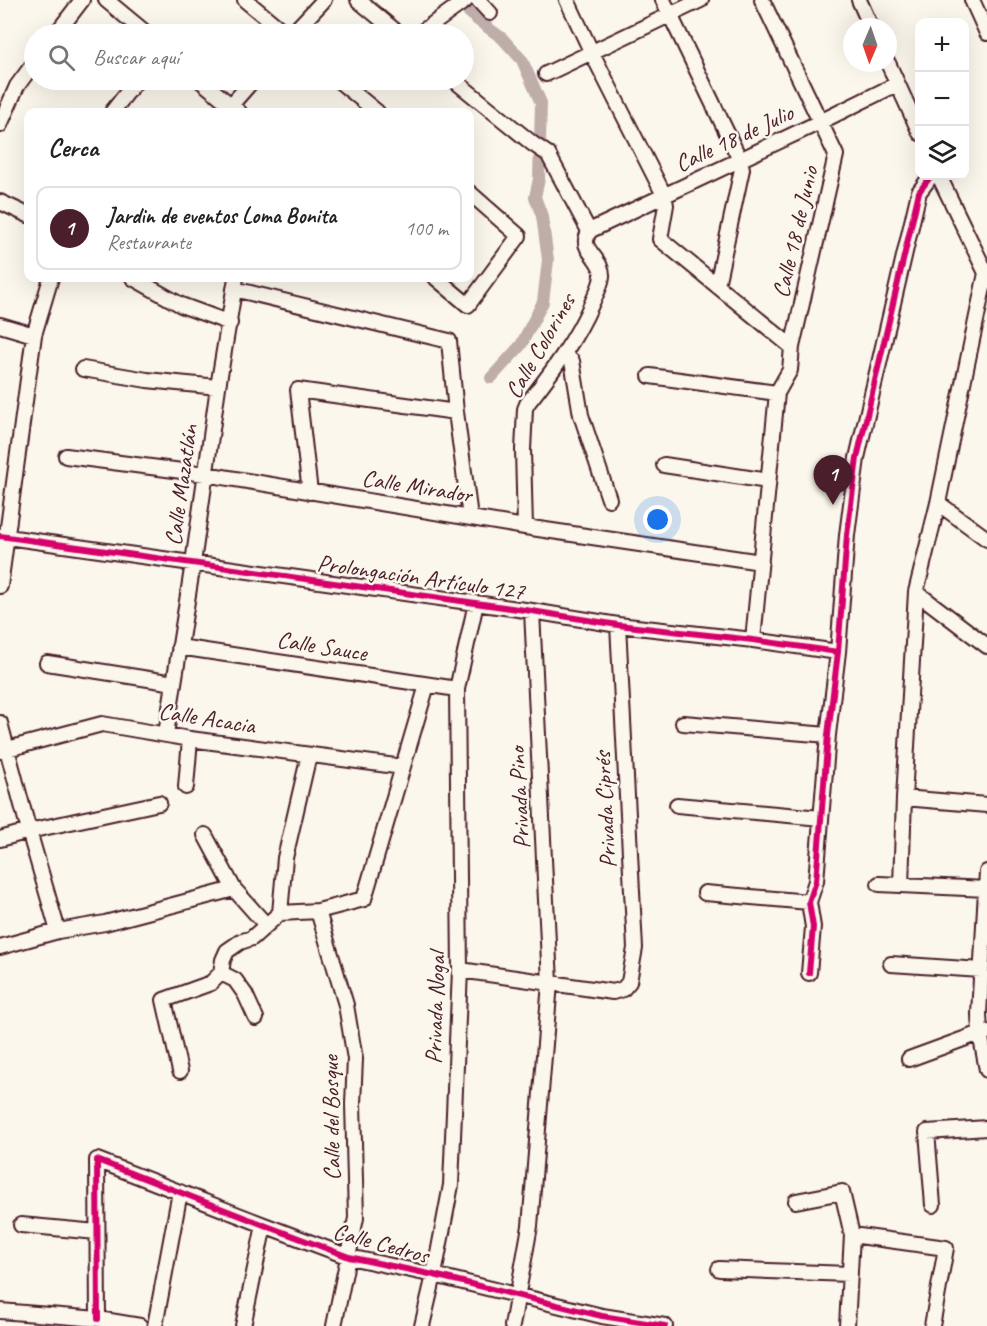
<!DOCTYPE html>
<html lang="es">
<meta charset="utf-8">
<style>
body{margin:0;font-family:Caveat,sans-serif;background:#f2f2f2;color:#222}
.controls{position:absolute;right:18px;top:18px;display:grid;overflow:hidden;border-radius:12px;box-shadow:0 6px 24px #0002}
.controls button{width:54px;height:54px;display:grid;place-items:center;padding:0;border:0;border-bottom:2px solid #e0e0e0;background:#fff;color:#222;font:30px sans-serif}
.compass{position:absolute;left:843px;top:18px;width:54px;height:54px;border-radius:50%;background:#fff;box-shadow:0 6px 24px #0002;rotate:182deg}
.you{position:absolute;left:658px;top:520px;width:21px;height:21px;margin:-15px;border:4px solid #fff;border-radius:50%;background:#1a73e8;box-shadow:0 0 0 9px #1a73e833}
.badge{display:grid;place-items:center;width:39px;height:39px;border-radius:50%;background:#4a1f2b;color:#fff;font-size:20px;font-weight:700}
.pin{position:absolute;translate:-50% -50px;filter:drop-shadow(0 2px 3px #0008)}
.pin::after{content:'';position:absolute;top:32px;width:21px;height:18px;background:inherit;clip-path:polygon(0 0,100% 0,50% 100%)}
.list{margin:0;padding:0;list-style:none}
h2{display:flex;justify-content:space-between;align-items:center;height:78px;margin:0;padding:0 24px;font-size:26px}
h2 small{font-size:20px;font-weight:400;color:#767676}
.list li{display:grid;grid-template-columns:39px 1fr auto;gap:18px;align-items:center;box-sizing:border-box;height:84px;margin:0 12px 12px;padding:0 12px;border:2px solid #e0e0e0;border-radius:12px}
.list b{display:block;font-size:22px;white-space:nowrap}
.list p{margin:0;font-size:20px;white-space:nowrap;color:#767676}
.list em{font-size:20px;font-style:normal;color:#767676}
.icon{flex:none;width:33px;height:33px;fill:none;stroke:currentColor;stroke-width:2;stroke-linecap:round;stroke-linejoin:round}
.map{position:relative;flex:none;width:987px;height:1326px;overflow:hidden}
.search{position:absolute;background:#fff;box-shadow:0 6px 24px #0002;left:24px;top:24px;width:450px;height:66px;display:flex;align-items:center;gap:15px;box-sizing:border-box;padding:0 21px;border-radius:33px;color:#767676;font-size:22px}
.panel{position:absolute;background:#fff;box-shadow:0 6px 24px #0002;left:24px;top:108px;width:450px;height:174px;border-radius:12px}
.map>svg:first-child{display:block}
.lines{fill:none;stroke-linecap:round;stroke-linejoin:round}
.canal{stroke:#bfadaa;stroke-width:12}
.minor-casing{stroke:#4a1f2b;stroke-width:18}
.minor{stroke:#fbf7ec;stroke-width:14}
.cycleway-casing{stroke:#fbf7ec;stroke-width:10}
.cycleway{stroke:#d6006c;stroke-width:6}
.labels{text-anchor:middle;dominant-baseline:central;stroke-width:5;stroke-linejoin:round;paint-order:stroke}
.street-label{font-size:24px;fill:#4a1f2b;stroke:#fbf7ec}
</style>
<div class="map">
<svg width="987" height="1326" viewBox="0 0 987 1326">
<rect width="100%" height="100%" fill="#fbf7ec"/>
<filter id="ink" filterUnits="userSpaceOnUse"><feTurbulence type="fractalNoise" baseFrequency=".0167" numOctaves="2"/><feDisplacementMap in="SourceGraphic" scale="12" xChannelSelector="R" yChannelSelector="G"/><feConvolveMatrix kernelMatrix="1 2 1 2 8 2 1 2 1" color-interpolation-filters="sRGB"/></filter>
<g filter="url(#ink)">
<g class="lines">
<path class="canal" d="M456,0L476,19L502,38L522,60L541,103L539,179L535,197L542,216L548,260L543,302L521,345L491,378"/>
<defs>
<path id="minor" d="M106,0L147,34
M245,0L286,34
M358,0L399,34
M478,0L490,13
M567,0L591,51L664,195L666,205L660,239L792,347
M663,0L740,160L742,169L717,285
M859,0L871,27
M972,0L987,33
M56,34L82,0
M292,34L324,0
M419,34L466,0
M888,63L920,133
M546,74L701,0
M200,80L239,112
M338,80L377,112
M454,80L533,144L548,154L589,231
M112,112L137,80
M225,112L253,80
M0,125L17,86L34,63
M939,176L987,275
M0,202L28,215
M589,231L820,122L897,84
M133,278L181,305L230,323
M436,278L468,305L519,236L470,193
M234,289L449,341L456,412L470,517
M0,325L34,335
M564,355L572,361L581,415L609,499
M83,369L147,380L218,387
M650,376L777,393
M66,456L205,474L525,527L761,562
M664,465L768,481
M310,492L298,390L456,412
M938,503L987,539
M525,527L523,450L525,409L527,404C552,372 576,340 592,303C596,294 601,286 602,276C603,261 584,251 586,240C587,236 588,234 589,231
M0,536L532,611L618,625L753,640L838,652
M0,586L34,335L51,278
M916,592L987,646
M753,640L777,393L790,370L792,347L836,155L762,0
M179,647L457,689
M47,663L174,683
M0,723L29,831L58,931
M683,723L828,735
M166,734L193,563L218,387L236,278
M0,751L102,724L190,739L403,767
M186,787L190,739
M904,798L987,805
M677,805L821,818
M205,835L234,889L266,925
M0,839L29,831L159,803
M987,872L979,1014L980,1033L987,1070
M879,884L987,889
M901,885L904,798L916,592L938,503L986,273
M705,893L809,902
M318,911L346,1005L355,1059L353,1104L356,1218L334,1326
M280,913L285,858L309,755
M0,947L58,931L105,923L234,889
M891,964L981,970
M460,970L613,992L623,989L629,982L635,948L618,625
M221,973L235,980L245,994L256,1018
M809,973L813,927L809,902L816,881L828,735L838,652L847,535L857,458L919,192L931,176
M909,1059L980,1033L987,1032
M180,1071L164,1000L211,983L221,973L223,960L227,951L240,942L252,938L280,913L318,911L364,899L427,685
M796,1201L842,1192L852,1235L847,1326
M933,1205L927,1132L987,1128
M21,1225L97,1232
M852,1235L946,1248L932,1326
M719,1269L849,1274
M0,1311L98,1319L140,1326
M98,1319L97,1160L264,1225L349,1257L434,1275L602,1316L665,1326
M155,1326L180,1192
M243,1326L264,1225
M422,1326L434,1275L451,1185L460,970L457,689L476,603
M512,1326L530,1226L550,983L532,611"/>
</defs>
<use href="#minor" class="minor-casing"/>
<use href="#minor" class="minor"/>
<defs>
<path id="cycleway" d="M0,536L532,611L618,625L753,640L838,652
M809,973L813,927L809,902L816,881L828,735L838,652L847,535L857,458L919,192L931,176
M98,1319L97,1160L264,1225L349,1257L434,1275L602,1316L665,1326"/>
</defs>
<use href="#cycleway" class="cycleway-casing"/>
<use href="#cycleway" class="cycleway"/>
</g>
</g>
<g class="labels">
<g class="street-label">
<text transform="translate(734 138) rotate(-25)">Calle 18 de Julio</text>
<text transform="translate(795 232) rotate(-77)">Calle 18 de Junio</text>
<text transform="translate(540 346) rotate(-60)">Calle Colorines</text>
<text transform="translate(181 485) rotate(-82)">Calle Mazatlán</text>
<text transform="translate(417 486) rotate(9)">Calle Mirador</text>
<text transform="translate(421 577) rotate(8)">Prolongación Artículo 127</text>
<text transform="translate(322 646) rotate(9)">Calle Sauce</text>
<text transform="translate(207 718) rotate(9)">Calle Acacia</text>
<text transform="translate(519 798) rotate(-93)">Privada Pino</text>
<text transform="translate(605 810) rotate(-93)">Privada Ciprés</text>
<text transform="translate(435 1008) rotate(-88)">Privada Nogal</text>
<text transform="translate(331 1118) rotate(-91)">Calle del Bosque</text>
<text transform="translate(381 1243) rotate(15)">Calle Cedros</text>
</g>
</g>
</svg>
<div class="controls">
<button>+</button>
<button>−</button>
<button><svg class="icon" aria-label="layers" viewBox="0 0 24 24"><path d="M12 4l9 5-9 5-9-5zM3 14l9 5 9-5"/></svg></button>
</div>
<svg class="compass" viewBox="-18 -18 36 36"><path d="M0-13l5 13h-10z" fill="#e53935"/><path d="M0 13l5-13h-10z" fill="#767676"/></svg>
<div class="you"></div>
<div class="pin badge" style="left:833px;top:505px">1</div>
<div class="search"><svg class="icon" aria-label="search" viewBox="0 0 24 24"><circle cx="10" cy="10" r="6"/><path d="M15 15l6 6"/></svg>Buscar aquí</div>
<section class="panel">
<h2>Cerca<small></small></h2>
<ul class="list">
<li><span class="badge">1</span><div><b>Jardin de eventos Loma Bonita</b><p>Restaurante</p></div><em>100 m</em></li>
</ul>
</section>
</div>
